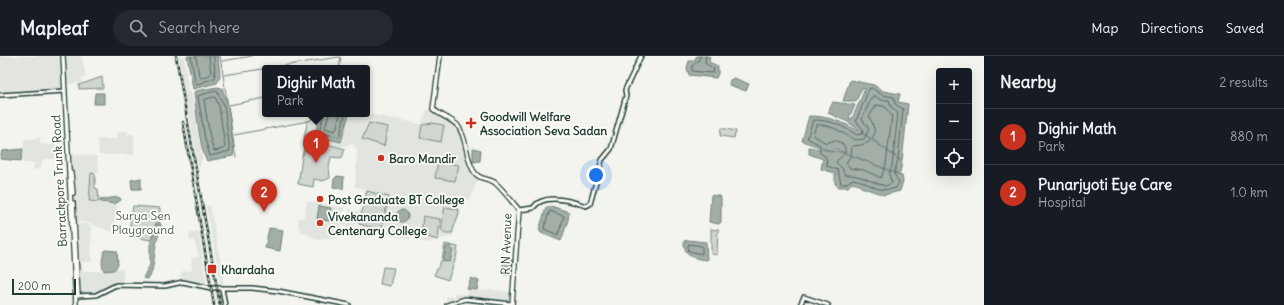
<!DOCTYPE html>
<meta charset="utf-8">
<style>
body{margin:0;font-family:Delius,sans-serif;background:#242831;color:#f1f3f6}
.controls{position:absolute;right:12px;top:12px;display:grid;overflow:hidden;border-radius:4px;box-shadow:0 4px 16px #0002}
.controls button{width:36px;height:36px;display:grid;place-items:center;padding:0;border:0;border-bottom:1px solid #363941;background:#171b24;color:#f1f3f6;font:20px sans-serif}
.scale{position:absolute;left:12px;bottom:10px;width:64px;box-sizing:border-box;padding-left:4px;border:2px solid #1f3d34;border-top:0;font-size:11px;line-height:14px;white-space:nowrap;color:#1f3d34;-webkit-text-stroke:3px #fdfcf7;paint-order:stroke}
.you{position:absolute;left:596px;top:119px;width:14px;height:14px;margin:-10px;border:3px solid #fff;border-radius:50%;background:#1a73e8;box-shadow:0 0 0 6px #1a73e833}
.badge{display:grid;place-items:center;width:26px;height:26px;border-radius:50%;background:#c8321e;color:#fff;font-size:13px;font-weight:700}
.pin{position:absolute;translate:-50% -33px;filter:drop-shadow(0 1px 2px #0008)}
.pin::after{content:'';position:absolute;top:21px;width:14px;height:12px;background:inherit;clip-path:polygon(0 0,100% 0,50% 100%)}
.popup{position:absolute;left:262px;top:9px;width:108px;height:52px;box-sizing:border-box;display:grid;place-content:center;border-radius:4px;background:#171b24;filter:drop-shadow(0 1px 3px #0005);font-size:13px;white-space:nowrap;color:#9ea1a6}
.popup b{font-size:15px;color:#f1f3f6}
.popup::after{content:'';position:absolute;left:50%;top:100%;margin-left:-8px;border:8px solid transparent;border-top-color:#171b24}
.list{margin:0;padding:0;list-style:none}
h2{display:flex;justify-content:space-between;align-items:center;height:52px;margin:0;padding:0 16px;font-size:17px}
h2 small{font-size:13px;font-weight:400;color:#9ea1a6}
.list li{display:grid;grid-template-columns:26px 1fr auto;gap:12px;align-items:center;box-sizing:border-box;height:56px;padding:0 16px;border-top:1px solid #363941}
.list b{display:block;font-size:15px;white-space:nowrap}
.list p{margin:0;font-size:13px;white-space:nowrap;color:#9ea1a6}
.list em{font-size:13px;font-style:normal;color:#9ea1a6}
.icon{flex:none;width:22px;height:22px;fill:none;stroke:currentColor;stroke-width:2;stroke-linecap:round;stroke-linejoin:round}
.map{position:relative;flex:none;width:984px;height:249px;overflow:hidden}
header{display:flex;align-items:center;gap:24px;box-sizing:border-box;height:56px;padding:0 20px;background:#171b24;border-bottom:1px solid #363941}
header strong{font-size:19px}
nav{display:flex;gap:22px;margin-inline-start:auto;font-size:14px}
.search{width:280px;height:36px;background:#242831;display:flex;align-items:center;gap:10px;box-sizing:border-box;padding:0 14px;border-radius:22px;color:#9ea1a6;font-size:15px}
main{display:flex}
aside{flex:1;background:#171b24}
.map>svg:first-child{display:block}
.built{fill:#e2e5df}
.green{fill:#d1d6d1;stroke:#788a82}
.water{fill:#a3aea7;stroke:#6e8179}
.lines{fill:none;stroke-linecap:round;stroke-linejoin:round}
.shore{stroke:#546a62;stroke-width:1}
.stream{stroke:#6e8179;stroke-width:1}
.secondary-casing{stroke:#1f3d34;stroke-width:6}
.primary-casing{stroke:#1f3d34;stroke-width:6}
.secondary{stroke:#fdfcf7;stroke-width:3}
.primary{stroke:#fdfcf7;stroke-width:3.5}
.rail-casing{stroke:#1f3d34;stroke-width:2.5}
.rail{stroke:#fdfcf7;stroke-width:1;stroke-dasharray:3;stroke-linecap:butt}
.poi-dot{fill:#c8321e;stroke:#fdfcf7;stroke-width:1.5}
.labels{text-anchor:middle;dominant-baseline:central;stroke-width:3.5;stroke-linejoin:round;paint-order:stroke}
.poi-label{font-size:12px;font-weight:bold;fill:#1f3d34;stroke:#fdfcf7;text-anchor:start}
.street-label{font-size:12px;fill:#1f3d34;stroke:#fdfcf7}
.park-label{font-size:12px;fill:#435c53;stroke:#fdfcf7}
</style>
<header>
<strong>Mapleaf</strong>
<div class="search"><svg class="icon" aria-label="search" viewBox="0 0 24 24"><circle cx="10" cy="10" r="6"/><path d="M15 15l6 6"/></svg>Search here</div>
<nav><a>Map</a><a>Directions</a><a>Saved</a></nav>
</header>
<main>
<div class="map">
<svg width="984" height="249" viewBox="0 0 984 249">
<rect width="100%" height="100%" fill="#f4f4ef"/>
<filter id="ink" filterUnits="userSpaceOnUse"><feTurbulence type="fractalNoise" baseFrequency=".025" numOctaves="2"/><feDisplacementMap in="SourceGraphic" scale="8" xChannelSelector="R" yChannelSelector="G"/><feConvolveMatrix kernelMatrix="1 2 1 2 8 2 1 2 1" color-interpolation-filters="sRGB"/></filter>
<g filter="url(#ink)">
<path class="built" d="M0,0H62L63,33L0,37Z
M65,0H82L86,21L82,22L83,27L67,28Z
M178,0H184L188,34L192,39L202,101L199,114Z
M431,53L433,57L452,65L458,71L469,108L479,121L470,144L454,142L452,150L462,153L455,170L453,180L426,187L420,186L419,181L411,179L410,183L393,180L377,174L355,168L353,178L345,176L346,170L343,169L350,153L361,156L365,133L355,131L357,95L353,88L339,91L314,84L311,93L306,92L308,85L304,80L312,58H371L421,68L427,54Z
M118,75H127L128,78H134V99H99L97,83H116Z
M40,82V88L55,89L57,103H43L40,114L33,113L34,107H23L24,83Z
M70,98L97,100L99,117H91L89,145L117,149L113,176L85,166L75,167Z
M307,145L345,152L340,162L344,163L337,182L318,184L301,175L298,170L299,161L304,162Z
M210,149L219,195L224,232H220V225L206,150Z
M86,167L91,171L92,206H80L78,169Z
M198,175L199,177L207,230L180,225L182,215H192L191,202L199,201L194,184H189L190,176Z
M77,207H82L83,215H115L116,213H123V227H116L96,238L79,239Z
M488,233L512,236L510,246L467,243V234L487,235Z
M454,237L466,238V243L446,248V240L454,241Z"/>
<path class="green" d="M102,21L103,32L79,33V29Z
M369,67L388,71L384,90L362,83Z
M432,67L444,69L441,86L420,82L422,69Z
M721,72L736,75L734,82L720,80Z
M313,84L345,93L342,102L331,101L329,111L330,122L323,125L314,123L313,131L298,128L302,101L306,92L311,93Z
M438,105L459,109L455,125L435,122Z
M91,117L95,118V132L98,133L99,146L89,145Z
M367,135L389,141L381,174L359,168Z
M133,150L160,152V167H156L151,184L128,180Z
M445,151L458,153L459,157L452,177H445L441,173Z
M423,160L440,163L438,184L421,179Z
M718,172L717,199L711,198V173L716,174Z
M445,188L458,191L456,202L448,224L434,219L442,203Z
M383,211L394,212L390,230L380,228Z"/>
<path class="water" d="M187,0H218L220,20L217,27L193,33Z
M697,0H708L710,1L709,6L718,10V18L716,22L689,19L687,12L689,5H693Z
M734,22L749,28L746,35L729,29L730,24Z
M850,24L874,29L883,35L900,38L898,46L908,48L902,105L848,66L828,57L833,46L855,49L849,62L852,63L865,33L862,32L856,45H843Z
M217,31L222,32L228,49L234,96L233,100L207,105C200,96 196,51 194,37L195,35Z
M95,37H104V48H94Z
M321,58H349L341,86L314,80Z
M809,60C847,60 872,85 902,106L900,117H896L835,93L831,96L836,95L851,99L902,120L903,125L900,135L884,139L861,131L860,129L852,127L848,131H839L835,128V117L821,113L823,103L809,98V91L831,95L802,85Z
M473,92L481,94L480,105L473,106Z
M23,93L21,105L0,103L2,95Z
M337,120L344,121L343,133L333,131L334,123Z
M141,122V133H132L131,124Z
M711,139L720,140L721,143V166L719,168L709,166Z
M117,141L120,142L121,144L115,148L101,146L100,144Z
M319,150L331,152L329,165L317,163Z
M551,150L569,156L568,164L561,185L541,177L539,174L546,152Z
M396 160a6 6 0 1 1 12 0a6 6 0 1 1-12 0Z
M156,168H161C160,176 157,183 156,189C154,201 154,210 150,221L146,223L143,222L150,209V189Z
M269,172L283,174L280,195L265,192Z
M688,184L706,186L707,204C694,203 683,199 684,185Z
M450,190L453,193L450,206L443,205L446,191Z
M105,194L117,195L118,209L114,214L104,215C101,208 102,201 105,194Z
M505,202L513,204L511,218L505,219L501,216Z
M471,222L479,225L477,234L467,233Z"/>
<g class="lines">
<path class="shore" d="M191,0L195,26L197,28L215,22L214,0
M196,0L199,20L201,22L211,18L209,0
M700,0L699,4L692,10V15L713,17L714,13L705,7L706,0
M872,32L882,39L894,41L895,48L903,53L898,103L894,118L899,126L896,132C875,138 871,126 853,123L845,128H841L838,114L827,110L826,101L820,97V89L807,82L813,64C831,64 843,70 857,79L862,78L863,73L856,65L869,33Z
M217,35L224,49L230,95L210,100L205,83L198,40Z
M875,40L881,44H889L891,51L898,57L892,110L889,118L892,127L885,130C870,126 860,118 845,119L842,112L836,106C841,100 849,98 843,88L835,84L826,87L813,79L816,69C831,67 843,78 856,84L864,83L869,73L862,63L872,41Z
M215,41L219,50L225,91L223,93L214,95L210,82L204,44Z
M877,49L884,50L892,60L886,108L881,122L864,114L850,112L846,107L851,99L852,90C872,89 881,80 869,61Z
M324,58L319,76L338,81L340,80L345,58
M329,58L325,72L334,75L336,74L340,58
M550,155L564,160L558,179L544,173Z
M689,188L702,190V198L689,195L688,192Z"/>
<path class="stream" d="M220,0L236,101
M222,5L252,0
M224,19L339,1L341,2L339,12
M229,49L265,42
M234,79L308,65
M302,100L306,84L304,81L308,65L311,64L313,58"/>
<defs>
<path id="secondary" d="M0,39L65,35
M519,154L533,152C544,136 572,145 586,150L590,148L602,104L611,93L626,40L625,34L641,0
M222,233L225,249
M77,240L96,239L116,229L165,230L183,226L211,232H252L278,235L349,249
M447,249L465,243L512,248
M800,249L804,241L828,249"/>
<path id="primary" d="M63,0L76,249
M440,0L433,53C441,60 452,63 458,70C468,83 465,104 475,117C480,124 488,122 494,126C500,130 514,148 519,154L512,249
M71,117L73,137
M73,147L78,239"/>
</defs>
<use href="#secondary" class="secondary-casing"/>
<use href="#primary" class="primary-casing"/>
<use href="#secondary" class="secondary"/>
<use href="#primary" class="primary"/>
<defs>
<path id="rail" d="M176,0L220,249
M183,66L214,249"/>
</defs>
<use href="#rail" class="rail-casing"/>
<use href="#rail" class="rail"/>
</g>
</g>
<g class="poi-dot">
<path d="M469 61h4v4h4v4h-4v4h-4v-4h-4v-4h4z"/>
<circle cx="381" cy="102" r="4"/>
<circle cx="320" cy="143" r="4"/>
<circle cx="320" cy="167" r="4"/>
<rect x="207" y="208" width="10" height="10" rx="2"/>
</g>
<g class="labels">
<g class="poi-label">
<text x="480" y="60">Goodwill Welfare<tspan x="480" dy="14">Association Seva Sadan</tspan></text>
<text x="389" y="102">Baro Mandir</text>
<text x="328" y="143">Post Graduate BT College</text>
<text x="328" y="160">Vivekananda<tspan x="328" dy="14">Centenary College</tspan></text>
<text x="221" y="213">Khardaha</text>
</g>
<g class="street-label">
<text transform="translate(59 125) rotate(-93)">Barrackpore Trunk Road</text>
<text transform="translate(506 188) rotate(-88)">R N Avenue</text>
</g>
<g class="park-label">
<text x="143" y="159">Surya Sen<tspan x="143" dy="14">Playground</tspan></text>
</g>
</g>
</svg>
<div class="controls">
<button>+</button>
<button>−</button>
<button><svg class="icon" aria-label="locate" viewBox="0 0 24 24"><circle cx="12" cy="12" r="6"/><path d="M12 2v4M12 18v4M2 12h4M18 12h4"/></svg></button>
</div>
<div class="scale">200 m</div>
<div class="you"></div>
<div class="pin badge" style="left:316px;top:107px">1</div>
<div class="popup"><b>Dighir Math</b>Park</div>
<div class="pin badge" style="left:264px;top:156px">2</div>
</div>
<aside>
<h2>Nearby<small>2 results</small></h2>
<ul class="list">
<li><span class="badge">1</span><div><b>Dighir Math</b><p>Park</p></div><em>880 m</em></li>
<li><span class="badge">2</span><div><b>Punarjyoti Eye Care</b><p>Hospital</p></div><em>1.0 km</em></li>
</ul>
</aside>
</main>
